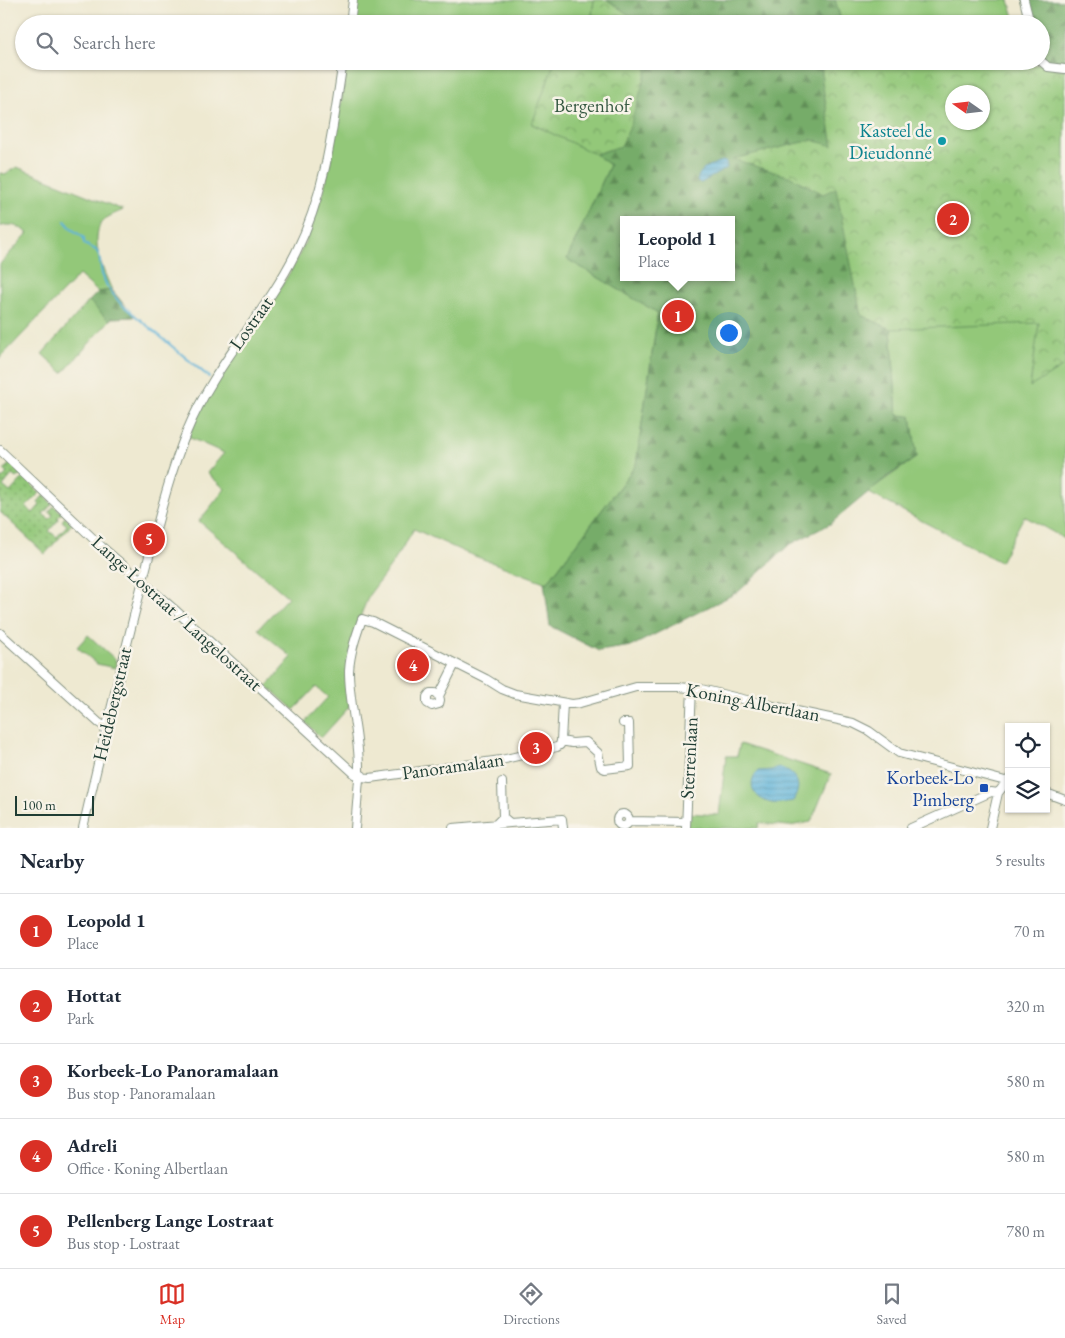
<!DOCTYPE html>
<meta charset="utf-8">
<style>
body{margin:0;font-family:"EB Garamond",serif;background:#f2f2f3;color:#1f2937}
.controls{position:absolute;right:15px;bottom:15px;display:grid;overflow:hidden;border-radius:0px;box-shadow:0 1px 4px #0004}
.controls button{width:45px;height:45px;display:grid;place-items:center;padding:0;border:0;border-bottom:1px solid #e0e1e3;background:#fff;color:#1f2937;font:25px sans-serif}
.compass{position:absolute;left:945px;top:85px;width:45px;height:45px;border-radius:50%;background:#fff;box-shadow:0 1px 4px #0004;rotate:284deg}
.scale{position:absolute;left:15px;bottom:12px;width:79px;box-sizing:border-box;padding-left:5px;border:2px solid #1f3d34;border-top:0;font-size:14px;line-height:18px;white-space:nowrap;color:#1f3d34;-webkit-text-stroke:4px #f7f3e8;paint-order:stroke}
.you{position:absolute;left:728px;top:332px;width:18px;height:18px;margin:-12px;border:4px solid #fff;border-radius:50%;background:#1a73e8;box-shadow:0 0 0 8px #1a73e833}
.badge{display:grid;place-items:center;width:32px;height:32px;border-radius:50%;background:#d93025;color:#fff;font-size:16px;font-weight:700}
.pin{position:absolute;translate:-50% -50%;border:2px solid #fff;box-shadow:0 1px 5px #0006}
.popup{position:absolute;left:620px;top:216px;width:115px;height:65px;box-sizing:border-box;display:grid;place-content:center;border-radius:0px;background:#fff;filter:drop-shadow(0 1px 4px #0005);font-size:16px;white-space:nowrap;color:#747a83}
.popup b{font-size:19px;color:#1f2937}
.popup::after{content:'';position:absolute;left:50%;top:100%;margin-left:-10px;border:10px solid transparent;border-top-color:#fff}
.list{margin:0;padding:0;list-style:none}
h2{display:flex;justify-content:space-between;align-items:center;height:65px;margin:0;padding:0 20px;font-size:21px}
h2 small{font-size:16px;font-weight:400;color:#747a83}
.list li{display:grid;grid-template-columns:32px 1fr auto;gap:15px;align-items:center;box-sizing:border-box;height:75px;padding:0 20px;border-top:1px solid #e0e1e3}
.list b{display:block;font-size:19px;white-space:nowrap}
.list p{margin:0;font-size:16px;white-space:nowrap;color:#747a83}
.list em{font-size:16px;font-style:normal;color:#747a83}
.icon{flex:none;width:28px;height:28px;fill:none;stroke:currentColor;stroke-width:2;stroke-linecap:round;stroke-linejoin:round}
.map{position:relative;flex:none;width:1065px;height:828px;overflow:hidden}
.search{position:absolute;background:#fff;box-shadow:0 1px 4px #0004;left:15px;right:15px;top:15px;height:55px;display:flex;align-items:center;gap:12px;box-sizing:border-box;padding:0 18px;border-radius:28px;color:#747a83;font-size:19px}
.sheet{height:440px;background:#fff}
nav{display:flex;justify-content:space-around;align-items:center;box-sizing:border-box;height:70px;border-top:1px solid #e0e1e3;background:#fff;font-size:14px;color:#747a83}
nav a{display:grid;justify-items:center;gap:2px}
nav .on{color:#d93025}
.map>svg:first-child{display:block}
.grass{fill:#93c879;stroke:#598256}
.forest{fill:url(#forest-firs);stroke:#4a744e;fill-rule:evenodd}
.park{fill:url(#park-crowns);stroke:#598256;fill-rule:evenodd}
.garden{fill:url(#garden-dots);stroke:#598256}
.water{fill:url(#water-rules);stroke:#3e7887}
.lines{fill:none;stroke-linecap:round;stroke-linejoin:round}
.stream{stroke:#5eb4da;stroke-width:2}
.minor-casing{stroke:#869382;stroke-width:10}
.minor{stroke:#fff;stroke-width:8}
.culture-dot{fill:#0f9aa8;stroke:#f7f3e8;stroke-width:2}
.transit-dot{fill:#1a4fb4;stroke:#f7f3e8;stroke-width:2}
.labels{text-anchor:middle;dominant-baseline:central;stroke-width:5;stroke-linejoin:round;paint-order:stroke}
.park-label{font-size:19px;fill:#365942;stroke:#f7f3e8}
.culture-label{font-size:19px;fill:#0d838f;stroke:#f7f3e8;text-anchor:end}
.street-label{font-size:19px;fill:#1f3d34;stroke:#f7f3e8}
.transit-label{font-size:19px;fill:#164399;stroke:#f7f3e8;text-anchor:end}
</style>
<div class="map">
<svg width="1065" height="828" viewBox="0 0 1065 828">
<defs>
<pattern id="forest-firs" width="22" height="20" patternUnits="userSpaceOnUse" patternTransform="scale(1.25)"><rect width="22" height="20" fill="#76ac69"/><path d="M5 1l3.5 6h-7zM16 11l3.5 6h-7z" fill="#608d57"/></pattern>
<pattern id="park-crowns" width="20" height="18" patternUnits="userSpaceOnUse" patternTransform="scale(1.25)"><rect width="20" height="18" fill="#93c879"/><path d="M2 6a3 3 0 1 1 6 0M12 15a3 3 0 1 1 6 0" fill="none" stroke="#77a464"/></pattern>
<pattern id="garden-dots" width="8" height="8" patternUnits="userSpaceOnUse" patternTransform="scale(1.25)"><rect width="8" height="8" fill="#93c879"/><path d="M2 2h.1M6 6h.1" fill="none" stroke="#77a464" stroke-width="1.8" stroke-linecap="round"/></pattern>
<pattern id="water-rules" width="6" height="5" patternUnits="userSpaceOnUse" patternTransform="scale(1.25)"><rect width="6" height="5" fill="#5eb4da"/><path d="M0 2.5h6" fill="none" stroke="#4d94b2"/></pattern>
</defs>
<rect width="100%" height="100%" fill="#f7f3e8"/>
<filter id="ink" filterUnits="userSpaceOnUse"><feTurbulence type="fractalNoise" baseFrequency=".02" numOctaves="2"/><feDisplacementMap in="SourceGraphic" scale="10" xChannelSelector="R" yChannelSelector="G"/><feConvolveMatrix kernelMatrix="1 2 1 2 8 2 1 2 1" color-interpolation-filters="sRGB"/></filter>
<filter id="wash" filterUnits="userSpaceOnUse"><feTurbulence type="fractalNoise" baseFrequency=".0096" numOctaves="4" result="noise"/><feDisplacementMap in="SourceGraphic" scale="20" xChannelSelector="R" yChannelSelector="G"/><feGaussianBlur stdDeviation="1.12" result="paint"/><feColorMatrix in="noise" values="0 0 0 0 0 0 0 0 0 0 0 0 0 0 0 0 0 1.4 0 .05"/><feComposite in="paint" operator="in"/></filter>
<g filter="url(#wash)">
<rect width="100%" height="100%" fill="#eee9d1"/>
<path class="grass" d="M358,0H594L591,24H354Z
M835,0H1009L1016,24H842Z
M348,61H580L532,124L592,151L610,165L567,259L658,312L636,465L547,583L464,552L414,529L393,563L369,595L362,612L349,659V707L321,738L305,722L328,697L316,687L294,710L267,686L292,657L258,629L288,597L199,521L225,489L207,473L224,453L188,437C200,412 212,387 228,363C251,329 278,296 297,259C329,198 336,129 348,61Z
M17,167L123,210C115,214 104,217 100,225C91,244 104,273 112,290L98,292L79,275L0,358V264L28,233C20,227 10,222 0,227V173L5,174Z
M857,242L1045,292L1030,386L1065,365V539L1024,516L1000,562L867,492L917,457L911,417L897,415L891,329L861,315L847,244Z
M89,301L109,321L63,373L42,354Z
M88,635L116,660L115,668L97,664L77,647Z
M740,744L831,774L811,822L789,826L759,823L758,828H686L687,813L719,815L726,756H737Z"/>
<path class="forest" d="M607,0H835L842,24H634L631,17Z
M1025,0L1065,1V68L1047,66L1041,59V24H1031Z
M645,61H822V81L833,147L812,140L734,159L791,177L823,194L836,187L861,315L891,329L897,415L911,416L917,457L888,476L830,524L789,545L738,592L632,646L599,651L550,626L544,582L547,583L636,465L658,313L567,259L610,165L595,154L621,146L647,70ZM624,220H732V277H624Z
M112,290L134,317L112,318L109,321L89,301L98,292Z"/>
<path class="park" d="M594,0H607L632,17L634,24H591Z
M580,61H645L647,70L629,129L621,146L595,154L532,124L554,63L578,64Z
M822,61H967L1028,66L1040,64L1065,70V365L1030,387L1039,323L891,329L861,315L836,188L823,194L791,177L733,159L812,140L833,146L822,81ZM952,92H982V122H952Z"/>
<path class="garden" d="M10,463L21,474L16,478L12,475L3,486L10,492L24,477L40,493L26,507L33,513L40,505L38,502L44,495L52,504L43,514L49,519L53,515L49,512L54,506L62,513L58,517L59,519L49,531L57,537L67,525L62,521L65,517L72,524L45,554L0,512V477L2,479L7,473L4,470Z"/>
<path class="water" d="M722,161L726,162L727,168L701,183L697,182C698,169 711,165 722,161Z
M778,767C795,773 804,783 793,801C787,802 778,804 772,803C755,800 745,784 758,771L772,770Z"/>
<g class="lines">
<path class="stream" d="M65,221L73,230L84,238V243L86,245L96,250L99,255L102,274L107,286L120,303L209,377"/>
</g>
</g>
<g filter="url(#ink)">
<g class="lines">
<defs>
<path id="minor" d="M1024,0L1030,24
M350,24L353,0
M1041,61L1048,67L1065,69
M0,450L102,547L174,609L355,774
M0,633L99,723L106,727
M439,696L435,693H430L427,697V703L432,706L439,704L440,700L439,696L455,664
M561,741L572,743L586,742L598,753L601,767L605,769L630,766L629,723H623
M359,772C360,738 349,705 349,671C350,653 356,636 362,619L373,622L486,679L502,689L515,694L572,704L580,703L636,687H678L701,689L759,703L853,723L869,731L899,753L1009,782
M362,777L370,778L501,760L557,747L560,745L561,741L563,703
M502,782L503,817
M1046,793L1065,800
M617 820a6 6 0 1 1 12 0a6 6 0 1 1-12 0Z
M629,821L686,822
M510,823L562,819L563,828
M83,828C103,741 124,655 146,568C158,522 169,475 187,431C214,365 265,315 296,252C326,192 333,126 343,61
M355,828L359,779L361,778L362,775
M453,828L510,823L503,817L496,824
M686,828L692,688
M911,828L991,792L998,793
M990,828L998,793L1009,779"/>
</defs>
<use href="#minor" class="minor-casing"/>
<use href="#minor" class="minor"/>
</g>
</g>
<circle class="culture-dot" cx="942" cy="141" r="5"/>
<rect class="transit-dot" x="979" y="783" width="10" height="10" rx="2.5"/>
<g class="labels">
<g class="park-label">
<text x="592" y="105">Bergenhof</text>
</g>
<g class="culture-label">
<text x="932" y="130">Kasteel de<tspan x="932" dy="22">Dieudonné</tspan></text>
</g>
<g class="street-label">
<text transform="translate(251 323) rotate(-55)">Lostraat</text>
<text transform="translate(177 613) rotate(42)">Lange Lostraat / Langelostraat</text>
<text transform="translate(753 702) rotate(11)">Koning Albertlaan</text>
<text transform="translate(112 704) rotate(-77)">Heidebergstraat</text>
<text transform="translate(689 758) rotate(-87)">Sterrenlaan</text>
<text transform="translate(453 766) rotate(-8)">Panoramalaan</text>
</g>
<g class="transit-label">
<text x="974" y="777">Korbeek-Lo<tspan x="974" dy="22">Pimberg</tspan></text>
</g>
</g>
</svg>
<div class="controls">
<button><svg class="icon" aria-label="locate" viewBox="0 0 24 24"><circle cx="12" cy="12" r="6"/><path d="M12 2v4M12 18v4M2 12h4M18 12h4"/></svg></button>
<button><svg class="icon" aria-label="layers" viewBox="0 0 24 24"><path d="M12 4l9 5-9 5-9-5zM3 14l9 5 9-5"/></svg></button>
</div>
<svg class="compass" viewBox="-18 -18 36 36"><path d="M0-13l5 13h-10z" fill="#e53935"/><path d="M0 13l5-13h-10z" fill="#747a83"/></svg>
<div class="scale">100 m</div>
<div class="you"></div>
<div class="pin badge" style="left:678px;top:316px">1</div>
<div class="popup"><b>Leopold 1</b>Place</div>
<div class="pin badge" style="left:953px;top:219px">2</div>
<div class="pin badge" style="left:536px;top:748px">3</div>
<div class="pin badge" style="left:413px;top:665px">4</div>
<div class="pin badge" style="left:149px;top:539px">5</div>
<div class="search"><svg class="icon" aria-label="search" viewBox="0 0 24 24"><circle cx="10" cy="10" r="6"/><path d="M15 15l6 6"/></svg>Search here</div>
</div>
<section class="sheet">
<h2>Nearby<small>5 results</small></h2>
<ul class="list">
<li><span class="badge">1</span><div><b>Leopold 1</b><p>Place</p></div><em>70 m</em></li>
<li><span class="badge">2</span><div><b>Hottat</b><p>Park</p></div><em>320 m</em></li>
<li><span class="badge">3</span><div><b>Korbeek-Lo Panoramalaan</b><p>Bus stop · Panoramalaan</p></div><em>580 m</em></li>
<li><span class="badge">4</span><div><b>Adreli</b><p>Office · Koning Albertlaan</p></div><em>580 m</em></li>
<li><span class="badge">5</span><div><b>Pellenberg Lange Lostraat</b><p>Bus stop · Lostraat</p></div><em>780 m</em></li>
</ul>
</section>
<nav>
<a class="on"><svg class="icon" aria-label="map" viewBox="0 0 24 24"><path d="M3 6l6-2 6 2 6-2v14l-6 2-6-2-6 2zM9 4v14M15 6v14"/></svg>Map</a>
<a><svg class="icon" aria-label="directions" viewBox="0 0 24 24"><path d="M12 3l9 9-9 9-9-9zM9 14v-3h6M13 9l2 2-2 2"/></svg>Directions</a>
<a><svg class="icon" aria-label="saved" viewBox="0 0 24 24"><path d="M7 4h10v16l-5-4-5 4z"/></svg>Saved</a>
</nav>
